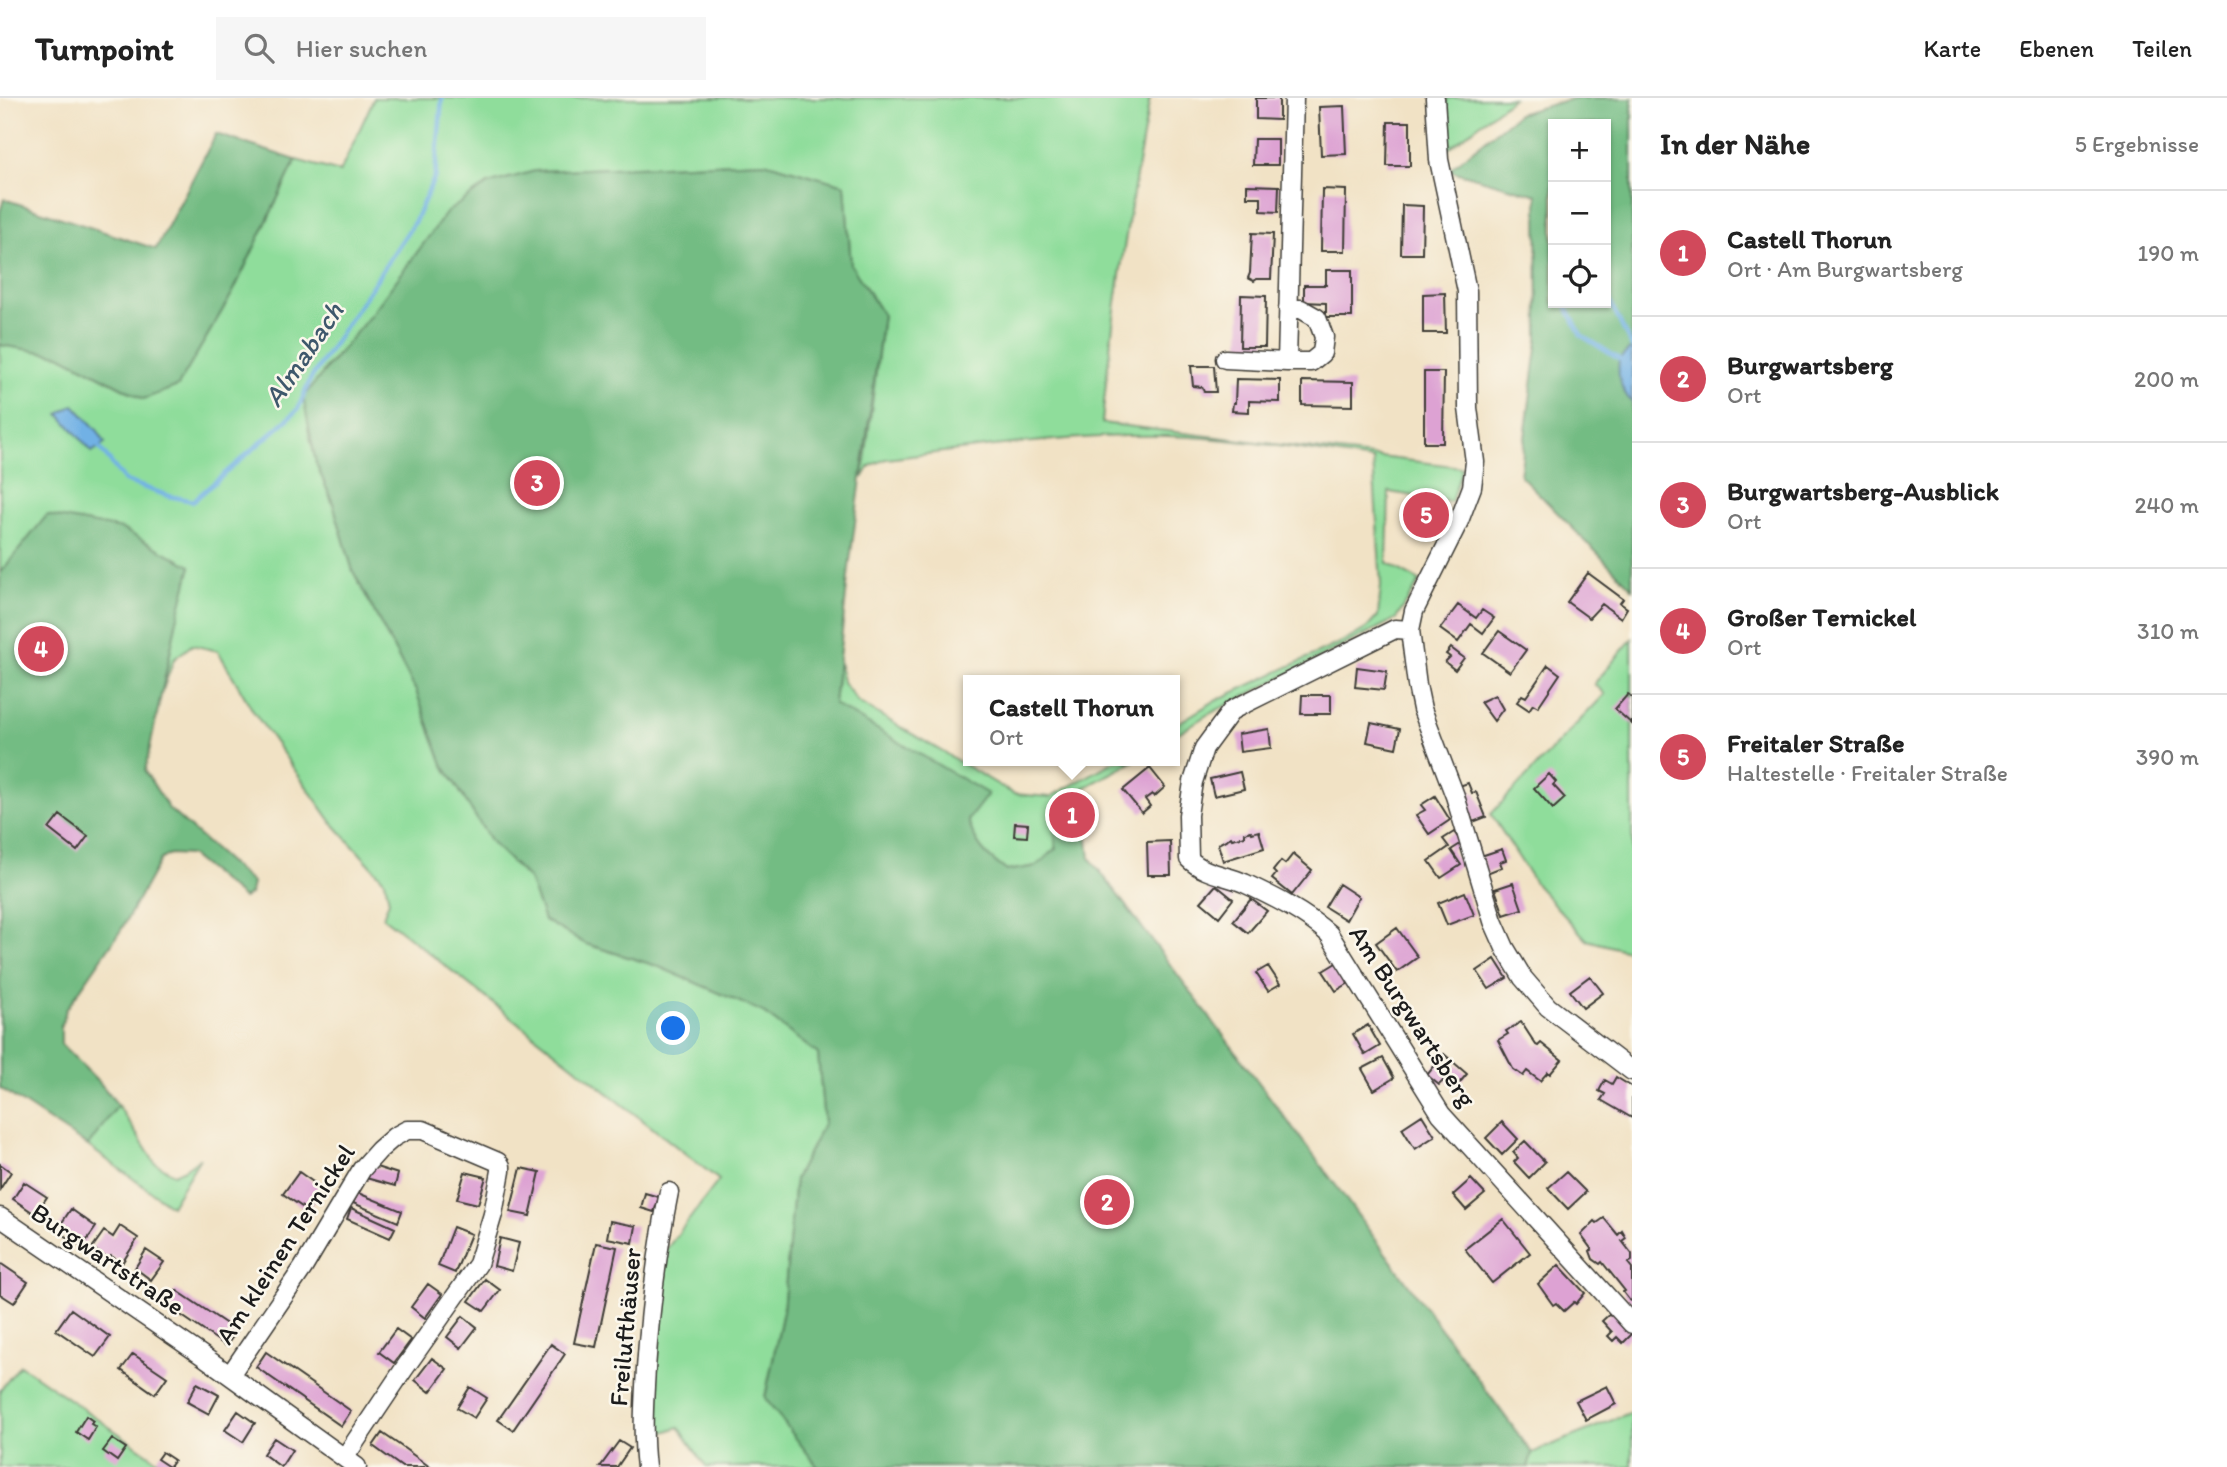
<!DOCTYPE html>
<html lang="de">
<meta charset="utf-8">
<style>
body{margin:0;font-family:Itim,sans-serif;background:#f6f6f6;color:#222}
.controls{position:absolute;right:21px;top:21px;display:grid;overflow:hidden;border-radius:0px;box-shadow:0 2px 5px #0004}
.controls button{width:63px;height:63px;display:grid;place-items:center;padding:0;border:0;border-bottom:2px solid #e0e0e0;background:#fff;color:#222;font:35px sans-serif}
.you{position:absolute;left:674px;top:931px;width:24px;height:24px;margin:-18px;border:5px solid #fff;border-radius:50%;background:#1a73e8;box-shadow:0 0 0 10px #1a73e833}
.badge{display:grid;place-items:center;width:46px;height:46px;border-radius:50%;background:#d1495b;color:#fff;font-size:23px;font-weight:700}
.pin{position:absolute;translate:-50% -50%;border:4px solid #fff;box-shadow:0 2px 7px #0006}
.popup{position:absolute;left:963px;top:577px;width:217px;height:91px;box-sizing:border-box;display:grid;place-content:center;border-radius:0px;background:#fff;filter:drop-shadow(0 2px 5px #0005);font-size:23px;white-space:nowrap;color:#767676}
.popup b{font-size:26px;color:#222}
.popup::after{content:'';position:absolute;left:50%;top:100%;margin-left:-14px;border:14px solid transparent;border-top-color:#fff}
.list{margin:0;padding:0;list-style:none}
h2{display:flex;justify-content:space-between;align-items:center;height:91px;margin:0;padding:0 28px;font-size:30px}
h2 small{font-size:23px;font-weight:400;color:#767676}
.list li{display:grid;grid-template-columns:46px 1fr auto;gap:21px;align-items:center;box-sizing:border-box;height:126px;padding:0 28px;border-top:2px solid #e0e0e0}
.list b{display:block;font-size:26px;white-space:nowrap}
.list p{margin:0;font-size:23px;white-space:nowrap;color:#767676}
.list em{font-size:23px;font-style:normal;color:#767676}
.icon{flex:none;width:38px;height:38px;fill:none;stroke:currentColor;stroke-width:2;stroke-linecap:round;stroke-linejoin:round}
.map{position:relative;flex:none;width:1632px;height:1369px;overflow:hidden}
header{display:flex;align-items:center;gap:42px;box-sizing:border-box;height:98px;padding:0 35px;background:#fff;border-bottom:2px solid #e0e0e0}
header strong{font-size:33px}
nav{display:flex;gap:38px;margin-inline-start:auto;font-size:24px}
.search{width:490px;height:63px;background:#f6f6f6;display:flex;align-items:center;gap:18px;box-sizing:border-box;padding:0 24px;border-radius:0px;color:#767676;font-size:26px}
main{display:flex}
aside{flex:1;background:#fff}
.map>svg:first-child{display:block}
.green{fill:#8fdd9b;stroke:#567c5c;stroke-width:2}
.forest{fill:#73bc83;stroke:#486c50;stroke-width:2;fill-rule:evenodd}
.water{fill:#71b1e5;stroke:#466680;stroke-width:2}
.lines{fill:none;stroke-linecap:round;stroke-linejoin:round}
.stream{stroke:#71b1e5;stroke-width:4.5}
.building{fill:#dda2d3}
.street-casing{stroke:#3c3a35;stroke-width:21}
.street{stroke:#fff;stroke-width:18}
.labels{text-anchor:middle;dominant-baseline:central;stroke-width:5;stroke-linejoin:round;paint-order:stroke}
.street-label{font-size:26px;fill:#1c1c1c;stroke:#fbf7ec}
.water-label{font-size:28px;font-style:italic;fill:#3e586c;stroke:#fbf7ec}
</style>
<header>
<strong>Turnpoint</strong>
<div class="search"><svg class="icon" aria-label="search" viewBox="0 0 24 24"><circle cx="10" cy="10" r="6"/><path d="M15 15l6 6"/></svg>Hier suchen</div>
<nav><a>Karte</a><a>Ebenen</a><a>Teilen</a></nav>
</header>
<main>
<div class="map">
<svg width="1632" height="1369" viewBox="0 0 1632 1369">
<rect width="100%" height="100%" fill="#fbf7ec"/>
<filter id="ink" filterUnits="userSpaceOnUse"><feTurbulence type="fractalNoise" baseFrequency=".0143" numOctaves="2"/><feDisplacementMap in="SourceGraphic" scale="14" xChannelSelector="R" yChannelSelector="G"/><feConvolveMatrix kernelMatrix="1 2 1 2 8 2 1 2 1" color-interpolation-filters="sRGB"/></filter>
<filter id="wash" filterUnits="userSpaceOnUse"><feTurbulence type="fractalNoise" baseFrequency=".00686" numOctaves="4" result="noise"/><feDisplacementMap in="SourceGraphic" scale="28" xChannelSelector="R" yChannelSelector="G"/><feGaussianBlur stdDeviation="1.57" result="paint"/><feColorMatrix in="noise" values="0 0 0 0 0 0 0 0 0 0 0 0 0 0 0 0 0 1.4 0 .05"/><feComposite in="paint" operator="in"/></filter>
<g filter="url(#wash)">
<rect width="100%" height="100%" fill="#f1e2c5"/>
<path class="green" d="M374,0H1150C1130,108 1112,215 1102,325L1462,369L1451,404L1389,394L1387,465L1420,483L1396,521L1207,617L1175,637V627L1213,604L1350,540L1367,530L1378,518L1381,487L1373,362C1305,352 1235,340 1167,338C1073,336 978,350 886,361L870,368L863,380L883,217L851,167L845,87L764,64L535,73L488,86L323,273L308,331L316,365L333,406L353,473L416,593L443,666L492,745L529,781L544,822L586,846L657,868L761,913L818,956L824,1025L795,1081L783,1213L765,1299L818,1369H706L679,1329L650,1339L665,1153L719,1082L383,819L389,803L385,783L333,726L253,613L218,553L192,547L174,561L163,592L176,526L191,468L48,417L0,475V247L60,257L143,301L178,288L233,194L296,62L340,74Z
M1447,0H1513L1444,54Z
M1632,541V854L1587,842L1537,788L1491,716L1605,596L1594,586Z
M839,563L843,584L858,604L1014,696L1050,699L1115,663H1134L1082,691L1084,704L1055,724L1056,751L1036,768L1007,773C985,757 976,749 968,722L987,696L834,606Z
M118,1007L155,1065L174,1076L185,1071L200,1060L171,1108L88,1048Z
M20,1267L167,1369H0V1292Z
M1632,1314V1369H1528L1532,1355Z"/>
<path class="forest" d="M1575,0H1632V490L1520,377L1538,242L1537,97L1448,72L1518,16ZM1553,26H1606V205H1553Z
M216,36L296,62L233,194L178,288L144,301L60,257L0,247V114L4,101L156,151Z
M764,64L845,87L851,167L883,217L849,470L834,606L988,696L968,722C976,749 985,757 1007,773L1036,768L1056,751L1054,724L1084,704L1090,760L1332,1082L1532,1355L1528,1369H818L765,1300L783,1213L795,1081L824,1025L818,956L761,913L657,868L586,846L544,822L529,781L492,745L443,666L416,593L353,473L333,405L316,365L303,299L369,219L447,114L488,86L535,73Z
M47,417L122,431L191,468L176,526L145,673L169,711L252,785L250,796L243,800L190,757L170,756L160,762L121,832L66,912L61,928V946L100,985L118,1007L88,1048L0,990V475Z"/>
<path class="water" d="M1632,249V305C1620,290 1617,279 1619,261Z
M74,307L98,333L105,345L92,354L59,316Z"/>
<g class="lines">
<path class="stream" d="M1606,53L1609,34
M1606,189L1611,206L1632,249
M1565,205L1581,237L1619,261
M99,349L125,383L169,398L193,403L288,321L298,311L310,282L415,123L435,78L442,0"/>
</g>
<g id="blocks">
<path class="building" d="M1256,0H1279V22L1256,21Z
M1344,8L1346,56L1321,57L1319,9Z
M1388,24H1410V68H1387Z
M1254,41H1278V67H1253Z
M1247,87L1279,88L1278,114L1261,113V99H1247Z
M1322,91L1346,92L1345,153H1321Z
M1402,107L1423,108L1422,156H1401Z
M1252,135L1273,136L1271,181H1257L1254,183L1248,180L1250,175Z
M1326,172H1352V219H1326V205L1304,204V187H1326Z
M1445,195L1446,235H1423V196Z
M1241,197L1266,198L1265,249H1240Z
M1191,268H1214L1216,294H1204L1202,289L1193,288Z
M1424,274H1444L1443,345H1424Z
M1236,281L1280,282V304L1249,303V314L1232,313L1233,305H1235Z
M1302,283L1353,284V308L1302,307Z
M1588,475L1623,501L1620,505L1627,510L1621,520L1602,506L1589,520L1567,504Z
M1458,507L1476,520L1482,512L1494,520L1483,535L1471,526L1458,544L1440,531Z
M1499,533L1526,552L1510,574L1483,555Z
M1451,550L1464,560L1455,572L1445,564L1450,559L1446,556Z
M1548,567L1560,576L1538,609L1533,606L1529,612L1517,604L1522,597L1526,599Z
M1357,569L1387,573L1384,592L1355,589Z
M1628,596L1632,599V626L1615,611Z
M1302,597H1331V616H1301Z
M1495,597L1503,611L1494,623L1480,604Z
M1371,625L1400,631L1396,650L1367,644Z
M1269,631L1271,650L1240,654L1238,636Z
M1150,670L1165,689L1154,699L1152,696L1145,701L1150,708L1142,715L1123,692Z
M1240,674L1244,691L1214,698L1210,681Z
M1549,676L1556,684L1553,687L1565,700L1553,711L1534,690Z
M1468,685L1472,695L1476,694L1486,719L1473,724L1459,688Z
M1435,698L1450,722L1429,736L1416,717L1425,712L1421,707Z
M60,717L88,738L77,753L49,731Z
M1015,725L1028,726L1027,739L1014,738Z
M1251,733L1252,735L1259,733L1264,750L1223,763L1218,746L1231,739L1232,741L1245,738V735Z
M1454,734L1462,745L1451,752L1461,767L1441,780L1429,763L1449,749L1443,741Z
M1170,743L1171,777H1148L1147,744Z
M1502,751L1506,762L1500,764L1502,769L1487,775L1481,758Z
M1293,756L1312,772L1292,797L1272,781L1276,776L1273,773L1281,763L1285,766Z
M1513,785L1522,811L1504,817L1495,791Z
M1339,786L1359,799L1346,822L1325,809Z
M1216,787L1233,801L1219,819L1201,804Z
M1465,794L1474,817L1447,827L1438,805Z
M1251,801L1267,813L1248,835L1233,823Z
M1397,830L1418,859L1397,874L1376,845Z
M1495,861L1507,880L1489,891L1477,873Z
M1341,862L1354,882L1336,893L1323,873Z
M1268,868L1280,886L1268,893L1256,875Z
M1590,878L1603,895L1583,910L1570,893Z
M1521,924L1536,947L1538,948L1541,945L1562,962L1550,976L1548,974L1540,983L1527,973L1523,978L1513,971L1498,942L1508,936L1506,933Z
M1368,927L1380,948L1365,957L1353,936Z
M1444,956L1467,976L1455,990L1445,981L1439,987L1427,977Z
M1383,960L1394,980L1374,992L1362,971Z
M1616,979L1632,989V1020L1601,1002L1605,996L1599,993L1605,982L1612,986Z
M1422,1017L1435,1038L1415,1051L1402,1030Z
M1502,1024L1518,1041L1502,1057L1486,1040Z
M1525,1043L1545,1064L1529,1080L1514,1064L1518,1060L1513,1054Z
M0,1066L11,1074L0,1091Z
M370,1067L398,1076L395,1088L366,1080Z
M521,1070L540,1074L530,1118L510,1114Z
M299,1074L323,1091L308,1113L283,1096Z
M465,1074L486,1079L478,1106L457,1101Z
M1566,1074L1586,1094L1568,1111L1548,1090Z
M1471,1081L1485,1096L1466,1112L1453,1097Z
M24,1084L47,1099L35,1116L13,1101Z
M358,1095L402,1113L398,1124L353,1105Z
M645,1095L659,1099L654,1114L641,1110Z
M351,1110L395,1130L390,1140L347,1121Z
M71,1111L96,1129L82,1149L57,1132Z
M1604,1120L1618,1137L1622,1133L1626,1140L1622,1143L1632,1156V1163L1628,1165L1632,1170V1202L1630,1203L1623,1194L1625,1193L1602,1164L1600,1166L1593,1161L1590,1153L1592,1152L1581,1137L1595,1123L1597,1125Z
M1503,1121L1530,1155L1492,1185L1465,1151Z
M610,1123L636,1128L633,1145L607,1140Z
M120,1128L138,1140L122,1165L111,1158L108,1161L92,1150L104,1133L113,1139Z
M453,1129L471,1136L455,1175L438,1168Z
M500,1140L519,1145L512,1173L494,1168Z
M596,1145L617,1149L596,1249L574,1245Z
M146,1152L164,1164L151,1182L135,1170Z
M0,1165L28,1184L14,1205L0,1196Z
M1559,1167L1585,1195L1576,1206L1574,1204L1564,1213L1556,1205L1553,1207L1538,1186Z
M485,1181L500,1192L484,1213L469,1203Z
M428,1186L442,1196L425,1220L411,1209Z
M176,1192L237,1233L226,1248L166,1207Z
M71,1211L110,1239L95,1259L56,1232Z
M1614,1212L1632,1231V1236L1623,1245L1617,1239L1613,1243L1608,1238L1612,1234L1602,1223Z
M463,1218L477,1229L461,1250L447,1239Z
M396,1231L411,1242L394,1265L379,1254Z
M551,1246L565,1256L513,1332L498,1322Z
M266,1254L351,1313L341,1328L256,1269Z
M133,1256L167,1279L155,1296L121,1272Z
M432,1260L447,1271L430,1294L415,1282Z
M197,1285L219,1297L209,1316L187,1304Z
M1607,1288L1616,1306L1586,1322L1576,1303Z
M470,1289L487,1300L474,1320L457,1310Z
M238,1313L255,1325L243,1344L225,1332Z
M86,1318L93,1323L91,1326L96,1329L88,1342L76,1334Z
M382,1335L398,1346L430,1369H402L388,1359L373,1348Z
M274,1340L292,1352L281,1369L263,1356Z
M112,1341L126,1350L117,1363L103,1353Z
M619,1343L630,1350L617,1369H600Z
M162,1354L174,1362L169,1369L157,1361Z"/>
</g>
</g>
<g filter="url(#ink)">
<use href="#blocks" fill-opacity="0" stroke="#3c3a35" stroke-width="2"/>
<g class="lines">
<defs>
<path id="street" d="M1435,0L1439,62L1467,193L1468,310L1475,364L1472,389L1459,423L1414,513L1410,532L1417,587L1422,611L1455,698L1493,823L1505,850L1523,880L1548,909L1632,973
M1225,261L1287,264L1294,0
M1287,264H1311L1322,255L1324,239L1317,220L1301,211H1288
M1410,532L1395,531L1232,612L1204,650L1193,684L1188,717L1189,761C1204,776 1225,777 1244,785C1274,799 1304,814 1329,836L1441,1016L1632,1226
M0,1119L203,1258L357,1369
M230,1277L303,1170L362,1071L379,1052L394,1039L407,1032H423L498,1064L501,1068V1073L493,1116L478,1166L404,1271L345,1359
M646,1369C642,1336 644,1304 646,1271C650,1211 657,1153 669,1094"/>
</defs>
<use href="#street" class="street-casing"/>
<use href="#street" class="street"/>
</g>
</g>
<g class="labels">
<g class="street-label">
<text transform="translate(1413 918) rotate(57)">Am Burgwartsberg</text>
<text transform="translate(285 1146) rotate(-57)">Am kleinen Ternickel</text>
<text transform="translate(108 1161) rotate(34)">Burgwartstraße</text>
<text transform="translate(625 1229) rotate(-85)">Freilufthäuser</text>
</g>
<g class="water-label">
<text transform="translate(303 256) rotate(-56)">Almabach</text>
</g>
</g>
</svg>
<div class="controls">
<button>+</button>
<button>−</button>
<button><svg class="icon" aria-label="locate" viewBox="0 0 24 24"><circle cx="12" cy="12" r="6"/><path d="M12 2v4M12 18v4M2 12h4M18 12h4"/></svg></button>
</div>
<div class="you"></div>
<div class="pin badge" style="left:1072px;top:717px">1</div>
<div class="popup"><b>Castell Thorun</b>Ort</div>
<div class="pin badge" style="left:1107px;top:1104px">2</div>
<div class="pin badge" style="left:537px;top:385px">3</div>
<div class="pin badge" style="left:41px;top:551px">4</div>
<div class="pin badge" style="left:1426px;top:417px">5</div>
</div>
<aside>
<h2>In der Nähe<small>5 Ergebnisse</small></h2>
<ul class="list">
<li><span class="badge">1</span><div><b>Castell Thorun</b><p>Ort · Am Burgwartsberg</p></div><em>190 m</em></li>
<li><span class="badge">2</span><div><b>Burgwartsberg</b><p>Ort</p></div><em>200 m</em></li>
<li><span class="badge">3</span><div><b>Burgwartsberg-Ausblick</b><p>Ort</p></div><em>240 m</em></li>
<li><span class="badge">4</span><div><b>Großer Ternickel</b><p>Ort</p></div><em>310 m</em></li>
<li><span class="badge">5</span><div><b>Freitaler Straße</b><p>Haltestelle · Freitaler Straße</p></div><em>390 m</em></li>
</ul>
</aside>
</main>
